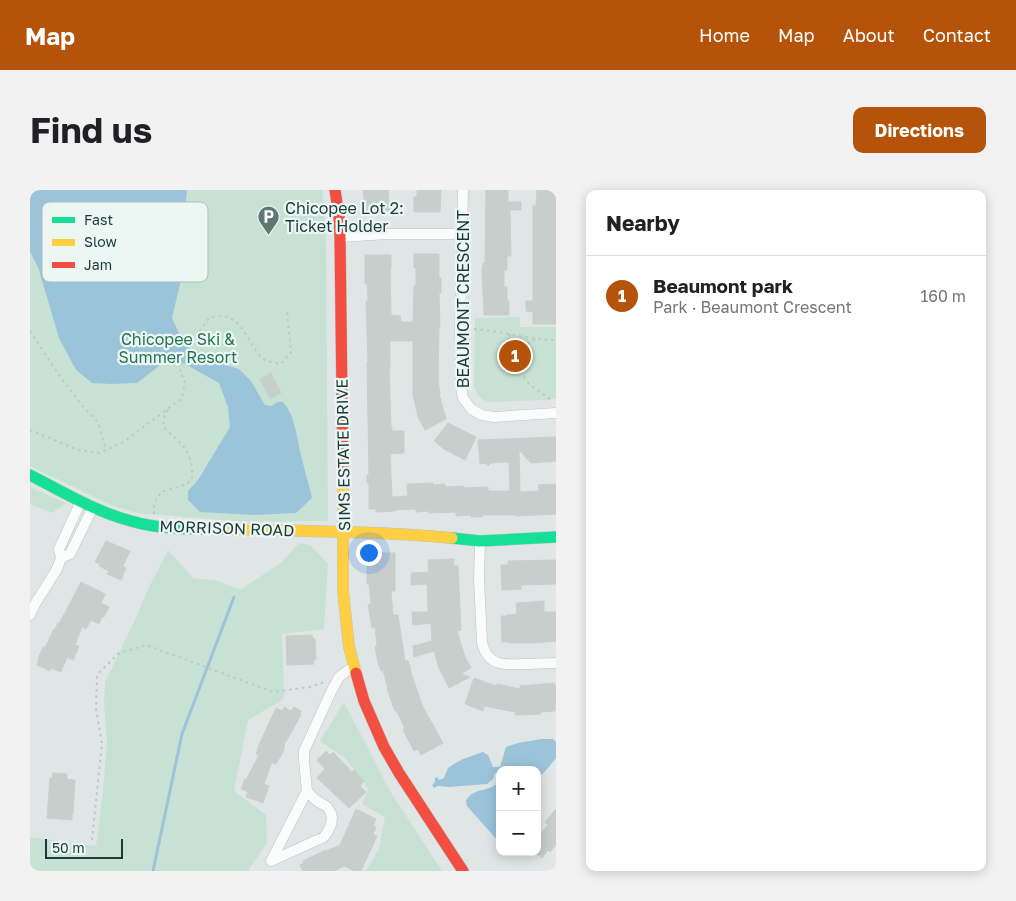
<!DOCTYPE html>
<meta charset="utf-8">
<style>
body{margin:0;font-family:"Golos Text",sans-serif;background:#f2f2f2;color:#202124}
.controls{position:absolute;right:15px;bottom:15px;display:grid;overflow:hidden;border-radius:10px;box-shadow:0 2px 12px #0003}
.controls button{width:45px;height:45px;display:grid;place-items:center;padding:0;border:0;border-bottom:1px solid #e0e0e0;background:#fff;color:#202124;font:25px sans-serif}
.scale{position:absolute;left:15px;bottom:12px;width:78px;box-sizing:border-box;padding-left:5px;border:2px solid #1d3a38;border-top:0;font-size:14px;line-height:18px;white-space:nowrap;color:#1d3a38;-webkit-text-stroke:4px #ecf7f4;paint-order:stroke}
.you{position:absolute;left:338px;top:362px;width:18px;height:18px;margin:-12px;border:4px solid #fff;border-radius:50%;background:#1a73e8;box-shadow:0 0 0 8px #1a73e833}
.badge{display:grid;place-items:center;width:32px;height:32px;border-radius:50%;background:#b45309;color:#fff;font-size:16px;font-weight:700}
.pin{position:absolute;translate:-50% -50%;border:2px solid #fff;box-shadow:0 1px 5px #0006}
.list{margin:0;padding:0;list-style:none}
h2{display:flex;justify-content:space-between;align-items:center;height:65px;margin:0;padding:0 20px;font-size:21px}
h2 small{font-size:16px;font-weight:400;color:#757577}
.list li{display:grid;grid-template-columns:32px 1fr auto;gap:15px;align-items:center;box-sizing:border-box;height:80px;padding:0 20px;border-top:1px solid #e0e0e0}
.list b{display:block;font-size:19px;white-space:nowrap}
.list p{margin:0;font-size:16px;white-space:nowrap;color:#757577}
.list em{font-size:16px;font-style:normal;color:#757577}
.map{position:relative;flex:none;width:526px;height:681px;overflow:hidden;border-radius:10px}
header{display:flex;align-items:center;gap:30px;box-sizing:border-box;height:70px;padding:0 25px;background:#b45309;color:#fff}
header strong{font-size:24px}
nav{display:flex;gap:28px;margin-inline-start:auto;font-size:18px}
.intro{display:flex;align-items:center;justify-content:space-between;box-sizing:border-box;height:120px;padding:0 30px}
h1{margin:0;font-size:35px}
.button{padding:12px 22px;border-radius:10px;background:#b45309;color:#fff;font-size:18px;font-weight:700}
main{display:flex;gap:30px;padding:0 30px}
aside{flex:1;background:#fff;border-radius:10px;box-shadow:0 2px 12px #0003}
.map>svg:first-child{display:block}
.green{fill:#c7e2d4}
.water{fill:#9bc4da}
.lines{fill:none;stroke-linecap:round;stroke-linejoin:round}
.stream{stroke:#9bc4da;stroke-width:3}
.building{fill:#c7cecc;stroke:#c8cfce}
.street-casing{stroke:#bdc3c2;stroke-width:11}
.fast-casing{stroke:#bcc4c3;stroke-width:12}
.slow-casing{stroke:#bcc4c3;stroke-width:12}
.jam-casing{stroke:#bcc4c3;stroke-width:12}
.path{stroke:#bec7c6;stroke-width:2;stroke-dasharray:2.5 4;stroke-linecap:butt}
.street{stroke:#fafbfb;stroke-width:10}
.fast{stroke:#16e098;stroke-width:11}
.slow{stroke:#ffcf43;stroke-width:11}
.jam{stroke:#f24e42;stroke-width:11}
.labels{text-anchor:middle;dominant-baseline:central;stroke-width:4.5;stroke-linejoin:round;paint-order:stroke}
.poi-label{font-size:16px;fill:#1d3a38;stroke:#ecf7f4;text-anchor:start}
.street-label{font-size:16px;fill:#1d3a38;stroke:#ecf7f4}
.park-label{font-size:16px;fill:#247453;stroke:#ecf7f4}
.key{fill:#ecf7f4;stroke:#aebebc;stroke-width:1}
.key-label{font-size:14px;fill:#1d3a38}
</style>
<header>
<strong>Map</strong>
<nav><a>Home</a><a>Map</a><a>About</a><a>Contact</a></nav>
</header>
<div class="intro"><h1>Find us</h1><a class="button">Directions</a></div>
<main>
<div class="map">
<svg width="526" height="681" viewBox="0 0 526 681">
<rect width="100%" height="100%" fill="#e0e6e5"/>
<path class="green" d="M0,0H292L296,41L298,331L212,332L108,323L83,316L0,276Z
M490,127V137H526V208L518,210L457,212C450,208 446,204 444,195L445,128Z
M0,297L36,313L22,323L0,314Z
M269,353L280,355L298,374L294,439L252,444L254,509L218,530L204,601L236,625L237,653L219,679L220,681H0V647L66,656L72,610L77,553L74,515L75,492L103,434L119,397L138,360L163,388L188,391L210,400L252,372Z
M314,512L360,601L412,681H336L349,659L355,627L332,614L339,599L315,568L290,551Z"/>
<path class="water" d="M0,0H157L151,56L154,77L142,128L150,145L163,162H173L193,174L209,179L221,191L235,215L241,216L248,212H253C266,226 267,251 272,269C275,282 279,295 282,308L266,323L225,325L170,322L158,310V301L168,290L200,237L198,217L189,193L146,169H138L107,193L81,194L62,193L46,180L29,148L8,77L0,62Z
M511,549H523L526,552V568L518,578L507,590V580H470V583H465L463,589L457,594L419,597L408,596L404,598L402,595L405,592V588L407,587L409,590L414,588L418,578L424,574L433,569L453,562L458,565L463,577H470L476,557L488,553Z
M470,589V656L468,651L437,616L436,611C444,595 463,604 470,589Z"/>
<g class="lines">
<path class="stream" d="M123,681L152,544L204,407"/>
</g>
<path class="building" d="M333,0H358L360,21L335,23Z
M387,0H411L410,22H384V7H387Z
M456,0H478V12H491V20H480L481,66H477V80H474V97H477V111H479V125H454L452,82L453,73H455Z
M507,0H526V134H503V122L496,121V111H503V16H506Z
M384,64H409V88H411V103H409L410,137H409L408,190L410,204H409L416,229L395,240L388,227L383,205V151H360V177H359L361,237H362V241H374V263L360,264L362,307L378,306L377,294L403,293V295L415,294V297L434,296V298L458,297V301H480L479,272L461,273L458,276L456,273L450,274L448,250L526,247V271L501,273L489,260L490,302L509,301L508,295L525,294L526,296V324L487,326V325H452V327H441V325L426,326V322L399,323V321L386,322V319L365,320V321L346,322V319H339V293H337V285H339L337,172H338L336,111H338L337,94H335V65H361V79H360L361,125L370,126L371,132H383L384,96H386V78H384Z
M241,183L251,203L240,209L230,189Z
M418,233L446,247L435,270L414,259L404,251Z
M76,351L100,361L93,376L96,378L91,390L77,384L79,381L69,376L70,374L65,372Z
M341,363H365V401H361L363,425H368L375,471H378L381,480H380L388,503L393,517L413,553L391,565L388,559L384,561L373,540L375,539L367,521H365L357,499L358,498L353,480L351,481L348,473L345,457L347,456L345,437L342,438L338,414H341L339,394H337V370H341Z
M424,369V376H428L431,440L427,441L435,467L441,478L431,484L440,487L419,498L409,478L404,461L384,467L383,456L402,451L401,433L383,435L382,422H398L397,394L381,395V383L399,382L398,370Z
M526,370V394L491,395V399L472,400L471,375H478V371Z
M51,392L75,404L71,413L79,417L74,427L72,426L69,434L61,430L56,439L52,437L45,455L49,456L43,470L37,467L31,482L21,478L20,481L7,475L9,469H8L13,457L15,458L24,439H25L28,433L29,434Z
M514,411V422H526V451L504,453H479V452H472L471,426H476V425L487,424L486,413Z
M282,445L283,449H285L286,470H283L284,474L257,475L256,446Z
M444,488L466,496L467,494L490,499V496L524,493V495H526L525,521L511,522V524L485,525V522L454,516L453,521L435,514Z
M254,517L261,521L264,517L271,521L270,524L271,525L254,555L255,556L253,560H254L246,574L242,572L234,594L239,596L233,613L216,607L218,602L211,599L215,589L216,590L229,565L226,564L229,557H228L246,518L253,521Z
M296,561L300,565L303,562L322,582L324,580L334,591L330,596L336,602L319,618L287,588L295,579L287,570Z
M23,583L37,584V589L45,590L43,624H42V630L17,628L20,588H22Z
M326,619L346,629L343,636L346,637L343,645L347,646L331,681H325L314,676L304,681H273L270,675L274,673L273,671L296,660V661L310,655Z
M526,619V655L520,662L518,660L512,668L507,664V648L518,635L515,632Z"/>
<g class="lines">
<defs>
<path id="street" d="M433,0L430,138L431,197L433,208L441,219L452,225L464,227L526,223
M310,47L357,44H432
M450,351L449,389L452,452C457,476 474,475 493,474C504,474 515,473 526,473
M31,368L40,364L63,317
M0,425L5,414L27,379L31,368L29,359L51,311
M241,671L277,601L274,570V561L301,502L309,487L324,476
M241,671L294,647C301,638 306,627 297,617C294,614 289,613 286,610C283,608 280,604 277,601"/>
<path id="fast" d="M0,285C33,302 66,322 101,331C131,340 162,339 193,339
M422,348L450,351L526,347"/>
<path id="slow" d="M313,289V401L319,457L326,483
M193,339C269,341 346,341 422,348"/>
<path id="jam" d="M305,0L309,27L310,47L313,289
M326,483L334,511L354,557L369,583L433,681"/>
</defs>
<use href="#street" class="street-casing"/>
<use href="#fast" class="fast-casing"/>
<use href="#slow" class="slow-casing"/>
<use href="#jam" class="jam-casing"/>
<path class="path" d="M444,139L468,142L506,149L526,150
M0,141L29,185L55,219L68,232L76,260
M479,144L488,163L489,173L494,187L500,195L523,211
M488,163L496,155L506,149
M0,240L48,260L69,263L92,253L152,208L155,190L150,182L153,166L179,128C183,127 187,125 191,126C215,127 218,158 235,170C239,172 246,173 251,174L261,162L257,121
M124,324V314L131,302L154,295L162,290C164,264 153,254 134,238L133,229L138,219
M62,650L72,553L66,519L67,485L89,463L116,455L243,502L280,497L295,492"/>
<use href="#street" class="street"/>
<use href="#fast" class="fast"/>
<use href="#slow" class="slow"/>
<use href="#jam" class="jam"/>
</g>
<defs>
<symbol id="parking-pin" viewBox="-11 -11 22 30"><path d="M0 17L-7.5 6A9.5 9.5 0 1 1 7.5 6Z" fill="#617675" stroke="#ecf7f4"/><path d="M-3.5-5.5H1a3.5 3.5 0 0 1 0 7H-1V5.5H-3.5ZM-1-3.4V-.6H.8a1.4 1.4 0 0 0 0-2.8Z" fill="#fff"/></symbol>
</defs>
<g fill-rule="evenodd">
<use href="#parking-pin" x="226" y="14" width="25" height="34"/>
</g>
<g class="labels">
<g class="poi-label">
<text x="255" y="18">Chicopee Lot 2:<tspan x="255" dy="18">Ticket Holder</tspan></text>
</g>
<g class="street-label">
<text transform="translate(433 109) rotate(-90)">BEAUMONT CRESCENT</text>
<text transform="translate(313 265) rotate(-91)">SIMS ESTATE DRIVE</text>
<text transform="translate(197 338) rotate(2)">MORRISON ROAD</text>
</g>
<g class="park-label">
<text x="148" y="149">Chicopee Ski &amp;<tspan x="148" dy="18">Summer Resort</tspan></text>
</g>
</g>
<rect x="12" y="12" width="166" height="80" rx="8" class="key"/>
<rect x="22" y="27" width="23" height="6" fill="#16e098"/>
<rect x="22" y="49" width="23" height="7" fill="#ffcf43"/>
<rect x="22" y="72" width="23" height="6" fill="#f24e42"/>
<g class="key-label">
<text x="54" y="35">Fast</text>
<text x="54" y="57">Slow</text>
<text x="54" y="80">Jam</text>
</g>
</svg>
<div class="controls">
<button>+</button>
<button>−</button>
</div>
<div class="scale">50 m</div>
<div class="you"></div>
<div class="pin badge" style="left:485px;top:166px">1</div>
</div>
<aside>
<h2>Nearby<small></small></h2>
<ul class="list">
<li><span class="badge">1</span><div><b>Beaumont park</b><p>Park · Beaumont Crescent</p></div><em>160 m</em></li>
</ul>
</aside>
</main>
